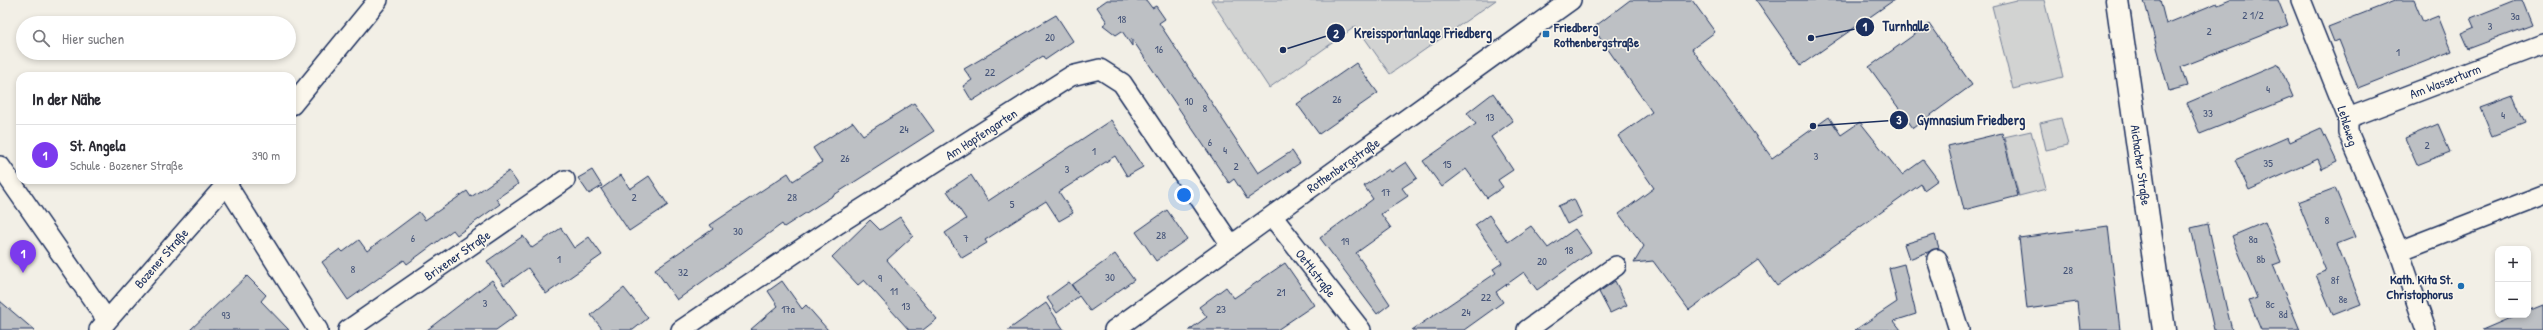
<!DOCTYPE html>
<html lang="de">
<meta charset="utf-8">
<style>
body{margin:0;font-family:"Patrick Hand",sans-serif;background:#f2f2f3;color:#2b2b33}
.controls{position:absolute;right:12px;bottom:12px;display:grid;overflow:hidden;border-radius:8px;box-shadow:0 2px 6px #0003}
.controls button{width:36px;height:36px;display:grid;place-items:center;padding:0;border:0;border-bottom:1px solid #e1e1e2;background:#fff;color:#2b2b33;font:20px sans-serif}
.you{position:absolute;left:1184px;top:195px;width:14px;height:14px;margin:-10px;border:3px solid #fff;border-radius:50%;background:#1a73e8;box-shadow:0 0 0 6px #1a73e833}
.badge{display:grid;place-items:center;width:26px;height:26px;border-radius:50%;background:#7c3aed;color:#fff;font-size:13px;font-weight:700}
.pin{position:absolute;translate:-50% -33px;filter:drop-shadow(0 1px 2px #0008)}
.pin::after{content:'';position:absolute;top:21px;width:14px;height:12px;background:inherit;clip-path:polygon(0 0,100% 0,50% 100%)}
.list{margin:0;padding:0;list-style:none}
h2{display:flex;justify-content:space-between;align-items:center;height:52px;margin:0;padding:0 16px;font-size:17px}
h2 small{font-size:13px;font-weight:400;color:#7c7c81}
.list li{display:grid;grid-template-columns:26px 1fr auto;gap:12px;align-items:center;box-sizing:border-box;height:60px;padding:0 16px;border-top:1px solid #e1e1e2}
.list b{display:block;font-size:15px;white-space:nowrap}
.list p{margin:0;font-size:13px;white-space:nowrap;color:#7c7c81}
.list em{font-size:13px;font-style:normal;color:#7c7c81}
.icon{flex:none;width:22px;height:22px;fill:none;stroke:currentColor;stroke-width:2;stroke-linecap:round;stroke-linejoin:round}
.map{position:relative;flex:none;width:2543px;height:330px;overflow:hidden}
.search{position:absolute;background:#fff;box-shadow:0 2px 6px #0003;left:16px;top:16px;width:280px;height:44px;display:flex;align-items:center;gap:10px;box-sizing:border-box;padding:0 14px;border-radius:22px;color:#7c7c81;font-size:15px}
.panel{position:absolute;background:#fff;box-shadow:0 2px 6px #0003;left:16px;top:72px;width:280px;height:112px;border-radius:12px}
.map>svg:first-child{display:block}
.green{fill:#d2d3d2;stroke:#768198}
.building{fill:#bdc0c4;stroke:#1b2f5e}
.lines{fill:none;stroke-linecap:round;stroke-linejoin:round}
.minor-casing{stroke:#1b2f5e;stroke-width:22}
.major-casing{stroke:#1b2f5e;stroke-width:25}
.minor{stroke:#fbf7ec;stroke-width:19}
.major{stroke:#fbf7ec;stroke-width:22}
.poi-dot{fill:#1f6fb2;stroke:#fbf7ec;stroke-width:1.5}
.labels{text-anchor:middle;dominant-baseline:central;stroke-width:3;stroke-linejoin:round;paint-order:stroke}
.number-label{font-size:11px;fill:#445378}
.poi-label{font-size:13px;font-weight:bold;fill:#1b2f5e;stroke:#fbf7ec;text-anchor:start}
.street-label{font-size:13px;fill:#1b2f5e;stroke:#fbf7ec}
.leader{fill:none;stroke:#1b2f5e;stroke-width:1.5}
.callout-dot{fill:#1b2f5e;stroke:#fbf7ec;stroke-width:1.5}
.mark-label{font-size:12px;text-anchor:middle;font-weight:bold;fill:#fff}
.callout-label{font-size:14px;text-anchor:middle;font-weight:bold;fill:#1b2f5e;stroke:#fbf7ec;stroke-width:3;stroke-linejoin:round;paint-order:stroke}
</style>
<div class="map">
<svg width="2543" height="330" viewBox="0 0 2543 330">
<rect width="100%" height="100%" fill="#f2efe6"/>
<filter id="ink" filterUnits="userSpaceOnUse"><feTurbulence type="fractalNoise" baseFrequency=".025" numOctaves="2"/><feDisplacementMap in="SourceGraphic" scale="8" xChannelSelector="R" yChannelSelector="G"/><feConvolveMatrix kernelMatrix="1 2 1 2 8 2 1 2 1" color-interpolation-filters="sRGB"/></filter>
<g filter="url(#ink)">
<path class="green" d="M1211,0H1496L1390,74L1356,26L1269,88Z
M2017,0H2044L2063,77L2013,89L1992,6Z
M2061,118L2068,145L2046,150L2040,123Z
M2031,131L2046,189L2019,196L2004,137Z"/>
<path class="building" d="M1107,0H1146L1152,8L1156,6L1165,19L1159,23L1258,173L1292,151L1300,163L1247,199L1234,179L1229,183L1132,39V46L1122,31L1116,35L1103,25L1107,22L1097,7Z
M1630,0H1692L1715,32L1692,49L1772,158L1829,117L1841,135L1860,122L1902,175L1923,160L1938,180L1924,190L1921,184L1777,286L1758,260L1689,310L1653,261L1634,263L1644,246L1619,214L1654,188L1618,136L1652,112L1593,28Z
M1756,0H1894L1801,65Z
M2144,0H2160L2166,24L2217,3L2218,5L2230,0H2278L2288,25L2181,67L2187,86L2169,91Z
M2397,0H2414L2423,22L2438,16L2452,51L2358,88L2339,40L2334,42L2328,27Z
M2516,0H2522L2532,25L2468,49L2461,33L2475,27L2471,18Z
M1056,15L1073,41L1045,60L1043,56L972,101L963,86L972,80L964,69Z
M1929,24L1972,85L1913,128L1869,67Z
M1356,63L1378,93L1319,134L1297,104Z
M2279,64L2293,97L2200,134L2187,103Z
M1493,93L1513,121L1491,137L1513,170L1498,180L1503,187L1487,198L1466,169L1442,187L1423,161L1476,124L1467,113Z
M2513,95L2525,123L2492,136L2480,107Z
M914,103L934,131L784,227L782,224L677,300L655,269L713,229L710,225L788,173L793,181L822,162L813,148L853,122L863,135Z
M1111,120L1143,167L1127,176L1115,156L1059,192L1073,213L1059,221L1046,201L985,240L987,243L962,258L945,233L966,219L947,191L971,175L988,201Z
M2438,124L2450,152L2417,165L2405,138Z
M2321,128L2337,162L2322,169L2318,159L2249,190L2235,160L2288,137L2290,142Z
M2002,133L2018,196L1964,210L1948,146Z
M1406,162L1417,178L1402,188L1408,196L1381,214L1391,228L1356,253L1390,304L1377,314L1320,238L1373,199L1364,186L1389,169L1391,172Z
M592,170L602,186L589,194L578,178Z
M509,171L518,184L496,199L500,204L457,235L453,230L407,264L404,260L348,300L322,262L340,249L343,252L359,240L367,251L419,212L425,220L467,191L471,197Z
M621,175L630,189L649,176L668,205L629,231L601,189Z
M2335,188L2355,237L2337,244L2361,304L2333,315L2316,275L2326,271L2298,202Z
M1574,199L1582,216L1567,224L1558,206Z
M1167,210L1187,239L1156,261L1136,232Z
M1489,215L1508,242L1531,226L1548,248L1575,229L1591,252L1537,290L1524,272L1496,292L1503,302L1464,330H1412L1496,273L1493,269L1502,263L1475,225Z
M900,217L913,236L887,260L937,319L923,330H909L864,280L858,285L832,257L870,220L880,230Z
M2265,222L2281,262L2273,265L2300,330H2261L2249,301L2257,298L2232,236Z
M2208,224L2226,306L2232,330H2214L2191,228Z
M2108,226L2120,330H2080L2077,302L2027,309L2019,238Z
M561,228L574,248L589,237L602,255L546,294L528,268L504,285L487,261L523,236L532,248Z
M1935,235L1939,248L1909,259L1904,244Z
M1115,254L1134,280L1090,311L1079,296L1057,313L1047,298L1069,282L1078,294L1072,285Z
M1285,263L1314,305L1277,330H1189L1207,317L1199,307L1226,287L1234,298Z
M1904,264L1916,314L1894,321L1901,330H1855L1897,302L1889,268Z
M247,276L266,295L261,301L289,330H190Z
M492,280L517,315L496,330H427Z
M782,281L802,309L806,305L828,330H750L778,306L768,291Z
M1615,281L1627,305L1610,313L1599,292Z
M624,288L648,318L633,330H603L591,315Z
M0,301L34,330H0Z
M1046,303L1064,330H1008Z
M2543,305V330H2482L2517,315H2528V311Z"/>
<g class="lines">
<defs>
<path id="minor" d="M2301,0L2348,118V132L2399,251L2426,330
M292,105L378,0
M2348,118L2543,44
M0,166L107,320
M227,185L318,330
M1272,216L1361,330
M2399,251L2543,195
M1937,259L1959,330
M99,330L230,180
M348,330L565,180
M681,330L838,224L1071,76L1100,69L1122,83L1231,245
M1114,330L1571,0
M1527,330L1616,266"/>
<path id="major" d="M2117,0L2164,330"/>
</defs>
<use href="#minor" class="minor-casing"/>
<use href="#major" class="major-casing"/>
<use href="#minor" class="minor"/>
<use href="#major" class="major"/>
</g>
</g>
<g class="poi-dot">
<rect x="1542" y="30" width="8" height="8" rx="2"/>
<circle cx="2461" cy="286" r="4"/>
</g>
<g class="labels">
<g class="number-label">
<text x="2253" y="15">2 1/2</text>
<text x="2515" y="16">3a</text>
<text x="1122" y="19">18</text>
<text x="2490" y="26">3</text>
<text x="2209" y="31">2</text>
<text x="1050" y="37">20</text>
<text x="1159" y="49">16</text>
<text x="2398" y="52">1</text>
<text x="990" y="72">22</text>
<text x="2268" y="89">4</text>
<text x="1337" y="99">26</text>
<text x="1189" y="101">10</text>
<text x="1205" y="108">8</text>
<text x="2208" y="113">33</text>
<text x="2503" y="115">4</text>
<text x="1490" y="117">13</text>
<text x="904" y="129">24</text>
<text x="1210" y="142">6</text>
<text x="2427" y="145">2</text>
<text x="1225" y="150">4</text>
<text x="1094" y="151">1</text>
<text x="1816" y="156">3</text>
<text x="845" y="158">26</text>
<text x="2268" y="163">35</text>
<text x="1447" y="164">15</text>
<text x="1236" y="166">2</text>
<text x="1067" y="169">3</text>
<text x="1386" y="192">17</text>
<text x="634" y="197">2</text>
<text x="792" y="197">28</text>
<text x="1012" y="204">5</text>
<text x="2327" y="220">8</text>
<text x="738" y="231">30</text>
<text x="1161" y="235">28</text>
<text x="413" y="238">6</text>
<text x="966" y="238">7</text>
<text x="2253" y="239">8a</text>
<text x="1345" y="241">19</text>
<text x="1569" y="250">18</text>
<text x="559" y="259">1</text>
<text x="2261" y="259">8b</text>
<text x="1542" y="261">20</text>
<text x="353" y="269">8</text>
<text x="2068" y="270">28</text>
<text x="683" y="272">32</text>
<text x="1110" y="277">30</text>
<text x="880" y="278">9</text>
<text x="2335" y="280">8f</text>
<text x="894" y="291">11</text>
<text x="1281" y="292">21</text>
<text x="1486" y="297">22</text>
<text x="2343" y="299">8e</text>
<text x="485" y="303">3</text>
<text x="2270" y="304">8c</text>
<text x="906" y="306">13</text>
<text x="788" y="309">17a</text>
<text x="1221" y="309">23</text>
<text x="1466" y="312">24</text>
<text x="2283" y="314">8d</text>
<text x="226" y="315">93</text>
</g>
<g class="poi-label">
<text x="1554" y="27">Friedberg<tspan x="1554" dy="15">Rothenbergstraße</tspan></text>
<text x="2453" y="279" text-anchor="end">Kath. Kita St.<tspan x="2453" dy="15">Christophorus</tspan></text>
</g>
<g class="street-label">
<text transform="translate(2445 81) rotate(-21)">Am Wasserturm</text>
<text transform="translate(2348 126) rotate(73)">Lehleweg</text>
<text transform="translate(981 134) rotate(-33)">Am Hopfengarten</text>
<text transform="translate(1343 165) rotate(-35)">Rothenbergstraße</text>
<text transform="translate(2141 165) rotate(82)">Aichacher Straße</text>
<text transform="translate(457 255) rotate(-35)">Brixener Straße</text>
<text transform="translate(161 258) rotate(-49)">Bozener Straße</text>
<text transform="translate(1316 273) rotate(52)">Oettlstraße</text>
</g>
</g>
<path class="leader" d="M1811 38L1865 27M1283 50L1336 33M1813 126L1899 120"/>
<g class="callout-dot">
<circle cx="1811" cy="38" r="4"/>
<circle cx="1283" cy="50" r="4"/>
<circle cx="1813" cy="126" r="4"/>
<circle cx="1865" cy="27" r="10"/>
<circle cx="1336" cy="33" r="10"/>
<circle cx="1899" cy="120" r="10"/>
</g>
<g class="mark-label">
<text x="1865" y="31">1</text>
<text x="1336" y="38">2</text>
<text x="1899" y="124">3</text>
</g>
<g class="callout-label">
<text x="1906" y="31">Turnhalle</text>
<text x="1423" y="38">Kreissportanlage Friedberg</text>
<text x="1971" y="125">Gymnasium Friedberg</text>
</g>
</svg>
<div class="controls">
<button>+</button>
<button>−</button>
</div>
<div class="you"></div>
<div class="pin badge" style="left:23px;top:273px">1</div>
<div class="search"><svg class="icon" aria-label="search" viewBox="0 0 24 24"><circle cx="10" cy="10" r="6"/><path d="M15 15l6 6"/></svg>Hier suchen</div>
<section class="panel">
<h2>In der Nähe<small></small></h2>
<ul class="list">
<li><span class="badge">1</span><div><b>St. Angela</b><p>Schule · Bozener Straße</p></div><em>390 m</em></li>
</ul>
</section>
</div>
